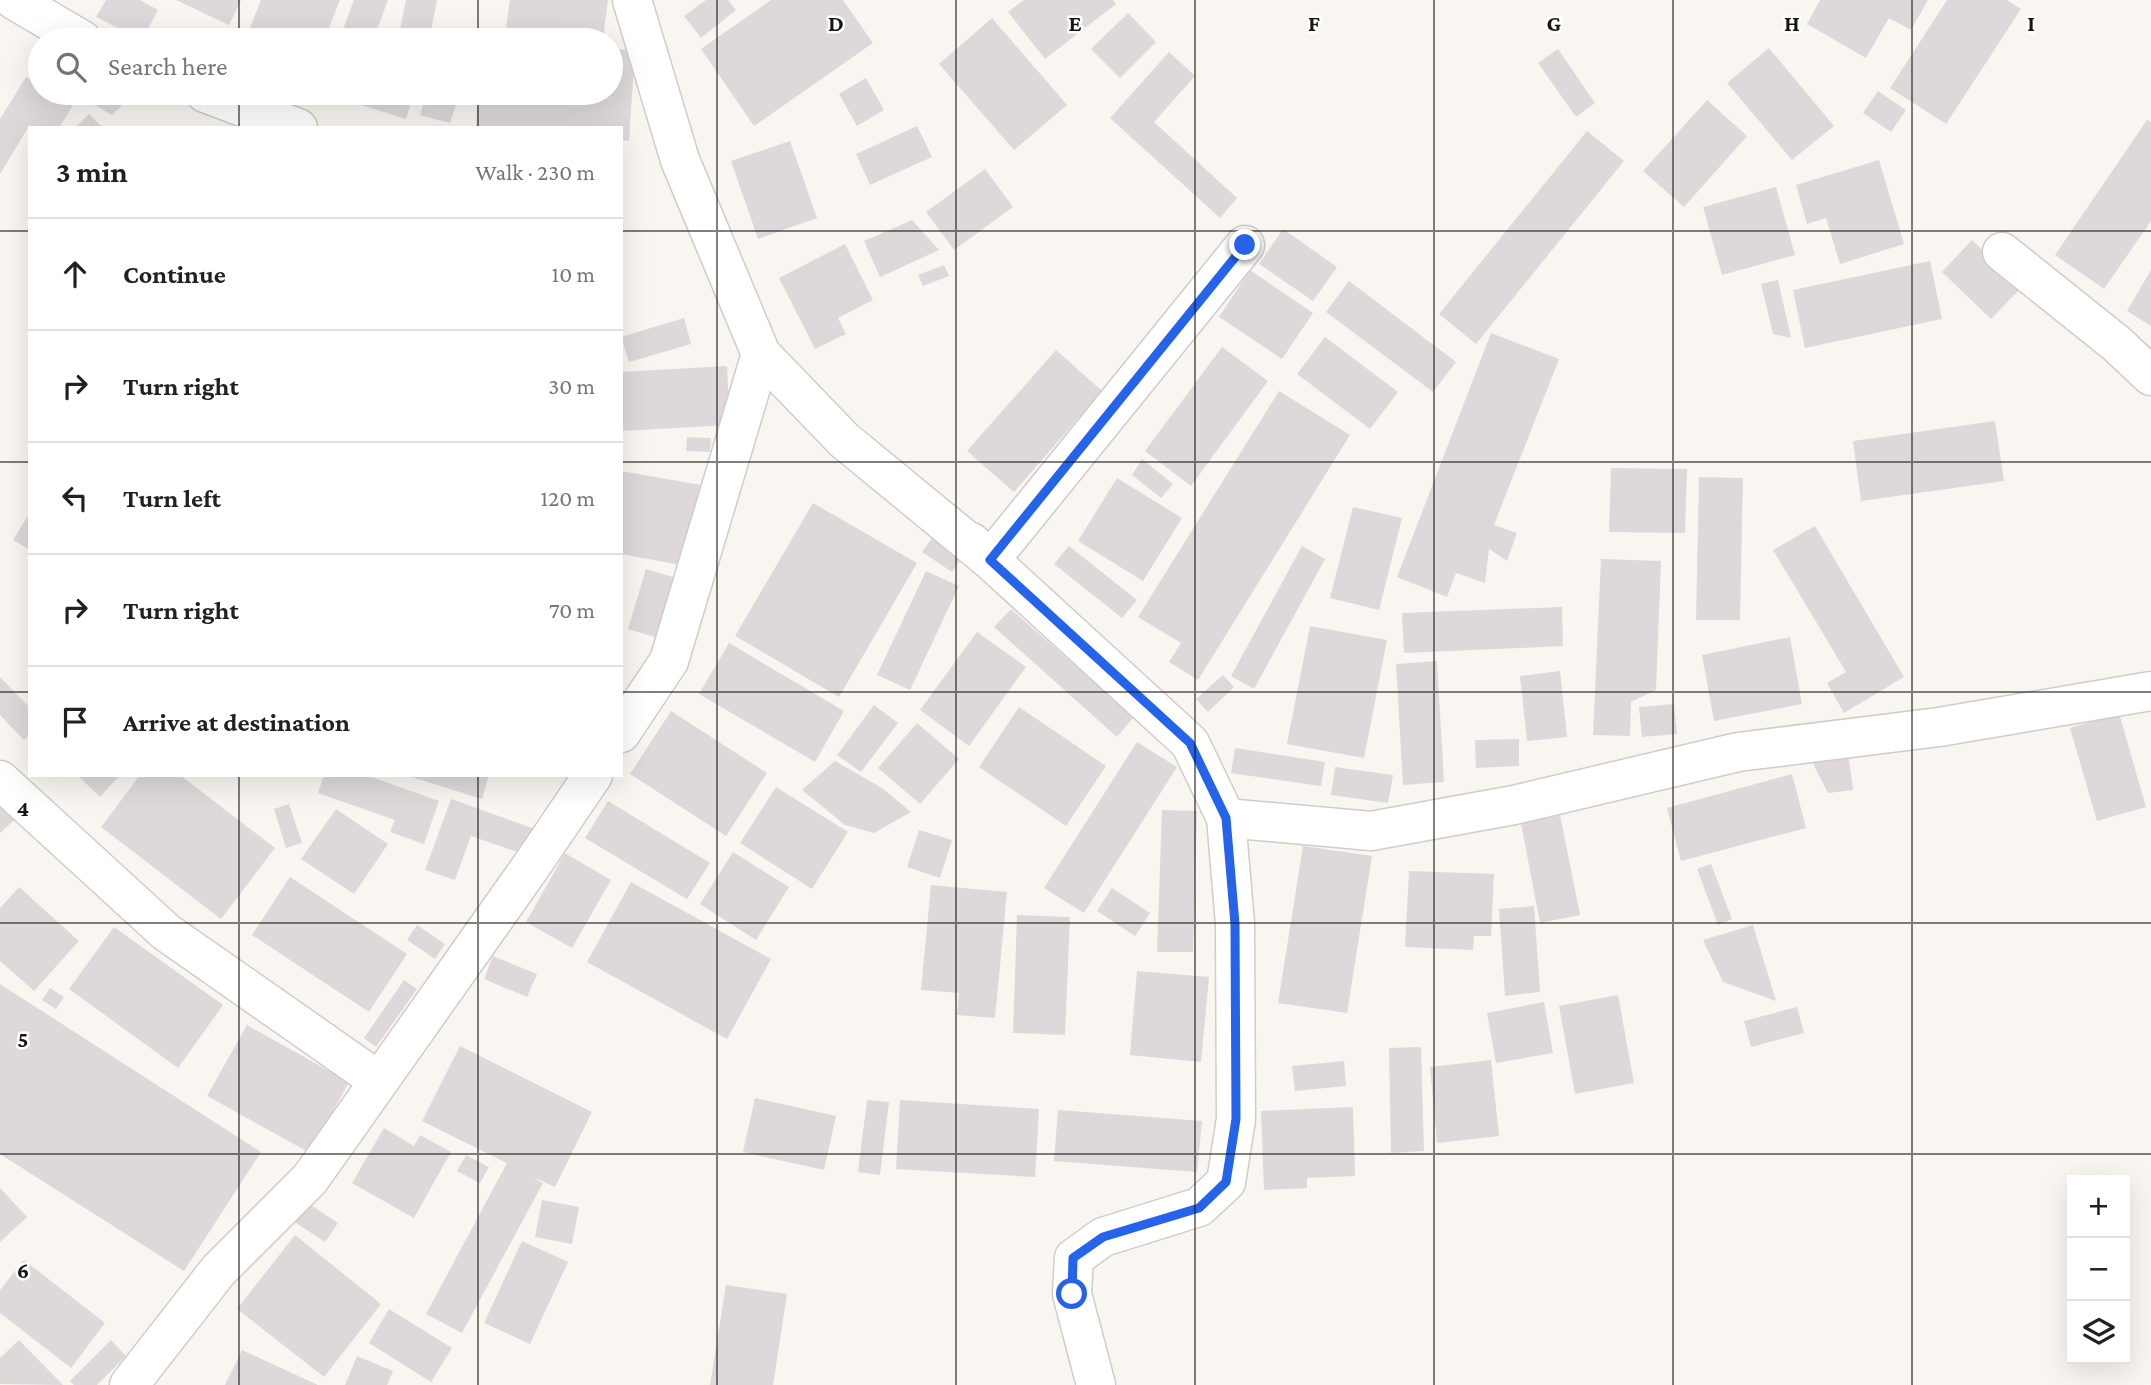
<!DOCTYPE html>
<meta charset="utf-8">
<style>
body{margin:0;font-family:"Crimson Pro",serif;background:#f2f2f2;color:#202124}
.controls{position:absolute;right:21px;bottom:21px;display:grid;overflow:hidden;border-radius:0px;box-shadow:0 7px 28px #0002}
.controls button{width:63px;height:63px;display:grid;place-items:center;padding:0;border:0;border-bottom:2px solid #e0e0e0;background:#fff;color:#202124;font:35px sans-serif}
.stop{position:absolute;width:21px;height:21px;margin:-16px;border:5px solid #2563eb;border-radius:50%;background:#fff}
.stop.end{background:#2563eb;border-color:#fff;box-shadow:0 2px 7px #0008}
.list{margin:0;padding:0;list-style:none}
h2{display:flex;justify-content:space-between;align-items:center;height:91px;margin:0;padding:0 28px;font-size:30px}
h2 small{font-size:23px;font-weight:400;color:#757577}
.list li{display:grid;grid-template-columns:46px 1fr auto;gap:21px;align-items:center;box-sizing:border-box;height:112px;padding:0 28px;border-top:2px solid #e0e0e0}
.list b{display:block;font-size:26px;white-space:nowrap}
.list em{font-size:23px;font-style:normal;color:#757577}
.icon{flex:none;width:38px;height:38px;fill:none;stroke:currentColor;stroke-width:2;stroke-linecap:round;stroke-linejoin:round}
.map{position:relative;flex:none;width:2151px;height:1385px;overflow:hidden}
.search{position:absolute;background:#fff;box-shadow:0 7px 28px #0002;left:28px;top:28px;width:595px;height:77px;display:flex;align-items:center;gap:18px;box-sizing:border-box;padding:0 24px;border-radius:38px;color:#757577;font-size:26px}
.panel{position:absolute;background:#fff;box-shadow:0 7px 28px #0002;left:28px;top:126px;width:595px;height:651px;border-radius:0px}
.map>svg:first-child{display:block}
.building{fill:#ded8da}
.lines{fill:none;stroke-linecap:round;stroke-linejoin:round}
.minor-casing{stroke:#d0cdc8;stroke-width:41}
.minor{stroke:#fff;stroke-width:38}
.route{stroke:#2563eb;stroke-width:9}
.grid{fill:none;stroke:#171614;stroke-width:2;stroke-opacity:0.55}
.grid-label{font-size:23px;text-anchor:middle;font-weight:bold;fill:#171614;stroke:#fff;stroke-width:5;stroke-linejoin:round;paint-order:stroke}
</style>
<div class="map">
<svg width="2151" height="1385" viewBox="0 0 2151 1385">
<rect width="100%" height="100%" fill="#f9f6f1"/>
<path class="building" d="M106,0H140L158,10L142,40L96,17Z
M176,0H241L229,25Z
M261,0H340L324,40H245Z
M354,0H388L373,40H339Z
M406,0H437L429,40H398Z
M510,0H608L603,40L506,28Z
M706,0H728L736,10L701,38L684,16Z
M771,0H843L873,43L754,126L701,49Z
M1024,0H1113L1116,4L1045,59L1008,12Z
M1820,0H1928L1911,30L1889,18L1866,58L1807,24Z
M1947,0H2007L2021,9L1946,124L1890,88Z
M1128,13L1156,42L1120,78L1091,49Z
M992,18L1067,105L1014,150L939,64Z
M444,31L476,39L475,40H441Z
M1769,48L1834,126L1792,160L1727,83Z
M611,49L635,50L629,141L621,140V128H476L478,93H611Z
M1558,49L1595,103L1576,117L1538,63Z
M1169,52L1195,76L1154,122L1237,198L1220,218L1110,118Z
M26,77L40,85V93H52L73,105L59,128L29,126L0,174V119Z
M866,78L884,110L857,126L839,94Z
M1878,91L1906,110L1891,132L1863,113Z
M73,93H135L112,115Z
M365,93H414L406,119L361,105Z
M426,93H460L450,123L420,115Z
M1707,100L1747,136L1684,207L1643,171Z
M89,114L103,128H75Z
M2147,120L2151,122V221L2104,289L2055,255Z
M917,126L932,157L870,185L856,154Z
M1587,131L1624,161L1476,344L1439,314Z
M790,141L817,218L758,239L731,161Z
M1879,160L1904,244L1840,264L1826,218L1807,224L1796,185Z
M985,169L1013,207L954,250L926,212Z
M1776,187L1795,255L1722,275L1703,207Z
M912,220L939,250L880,277L864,241Z
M1283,229L1337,267L1313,301L1259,264Z
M1972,240L2021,288L1991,319L1942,272Z
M845,244L873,300L838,318L846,334L815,349L779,278Z
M1930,261L1942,319L1805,348L1793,290Z
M944,265L949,276L923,286L918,275Z
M1250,270L1313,313L1282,359L1219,317Z
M2151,270V326L2127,311Z
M1778,280L1791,338L1773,334L1761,284Z
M1349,281L1456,362L1433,392L1326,312Z
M684,318L691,344L629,362L621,337Z
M1491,333L1559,359L1494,525L1517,533L1507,561L1489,549L1485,583L1456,573L1447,597L1397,577Z
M1325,337L1398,392L1370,429L1297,374Z
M1222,347L1268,381L1191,486L1145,451Z
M1056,350L1102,391L1014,492L967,451Z
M727,366L730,425L621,431V372Z
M1279,391L1350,435L1198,680L1169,662L1181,643L1138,617Z
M1995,421L2004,481L1861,501L1853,441Z
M687,437L711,438L710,452L686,451Z
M1142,459L1173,484L1161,498L1132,475Z
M1611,468L1687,469L1685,533L1609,532Z
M621,471L701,485L686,566L621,554Z
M1699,477L1743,478L1740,620H1696Z
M1117,478L1182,518L1143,581L1078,541Z
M813,503L917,563L839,697L735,636Z
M1353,507L1402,518L1379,610L1330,598Z
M30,512V550L13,540Z
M1815,526L1904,677L1844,713L1827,683L1846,672L1773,550Z
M935,534L964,554L952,572L922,552Z
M1069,546L1137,600L1122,618L1054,564Z
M1302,546L1325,559L1254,689L1231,676Z
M1601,559L1661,561L1656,690L1631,702L1630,736L1593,735Z
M646,569L680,579L661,639L628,629Z
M926,571L959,586L910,690L877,675Z
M1562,607L1563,646L1404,653L1402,613Z
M1011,609L1088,677L1095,670L1134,717L1117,737L994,627Z
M1310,626L1387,640L1364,758L1287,744Z
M977,632L1026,667L969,746L920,710Z
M1790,637L1802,704L1714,721L1702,655Z
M729,643L844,711L815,762L699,694Z
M1437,661L1444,782L1403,785L1396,664Z
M1560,671L1567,737L1527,741L1520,676Z
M1223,675L1234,687L1208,712L1196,699Z
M0,677L30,708V735L24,740L0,715Z
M1674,704L1677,734L1642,737L1639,707Z
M874,705L898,723L861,772L837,755Z
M1019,707L1106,766L1066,826L979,767Z
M671,711L767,773L726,836L630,774Z
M2119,713L2146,807L2097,821L2070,728Z
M917,723L959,759L920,804L878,768Z
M1519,739V766L1476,768L1475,740Z
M1137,742L1177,767L1084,913L1044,888Z
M1235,748L1325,762L1321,786L1231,773Z
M1848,752L1853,790L1828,793L1810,758Z
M835,761L882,788L911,812L874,833L845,825L802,790Z
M1335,767L1393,775L1388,803L1331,795Z
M1792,774L1806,828L1681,861L1667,808Z
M77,775H120L100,797Z
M140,775H180L275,848L221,919L101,827Z
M324,775H366L439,801L424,844L390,832L395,820L318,793Z
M405,775H489L482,799Z
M776,787L848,832L812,889L740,843Z
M0,791L21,814L0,833Z
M451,799L532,828L523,854L471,836L455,880L425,870Z
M608,801L710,863L687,899L585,838Z
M289,804L302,843L286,848L274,809Z
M1558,805L1580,915L1540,923L1519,813Z
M336,809L388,844L354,894L301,859Z
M1162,810L1197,811L1193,952H1157Z
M919,830L952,840L940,878L907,867Z
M1303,846L1372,856L1347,1013L1278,1003Z
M733,852L789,887L756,940L700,904Z
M565,853L611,880L572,948L526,922Z
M1711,864L1732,919L1718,925L1697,869Z
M1409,871L1494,874L1491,936H1474L1473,950L1405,947Z
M290,877L407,954L369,1012L252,935Z
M631,882L771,959L727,1039L587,962Z
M931,885L1007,892L995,1018L957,1015L959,993L921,990Z
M19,887L79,941L34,991L0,961V908Z
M1112,888L1150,913L1135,936L1097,911Z
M1534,906L1540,992L1505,996L1499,909Z
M1017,915L1070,917L1065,1035L1013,1033Z
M417,925L445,944L435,959L407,940Z
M1753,925L1776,1001L1723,982L1703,940Z
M114,927L223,1005L178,1068L69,989Z
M493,956L537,974L527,997L484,979Z
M1137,971L1209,977L1201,1062L1130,1055Z
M404,980L417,989L376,1047L364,1038Z
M0,984L261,1152L184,1271L0,1154Z
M50,988L64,997L56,1009L42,1000Z
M1618,995L1634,1083L1575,1094L1559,1006Z
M1544,1002L1553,1053L1496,1063L1487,1013Z
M1797,1007L1804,1033L1751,1047L1744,1021Z
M247,1025L349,1082L310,1153L207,1096Z
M460,1046L592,1112L555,1187L531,1176L543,1183L462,1333L426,1314L507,1163L422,1121Z
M1421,1047L1424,1151L1391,1153L1389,1048Z
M1491,1060L1499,1136L1437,1143L1430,1067Z
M1344,1061L1346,1086L1295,1091L1292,1066Z
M755,1098L836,1116L824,1170L743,1152Z
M867,1100L889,1102L880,1175L858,1172Z
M900,1100L1039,1109L1035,1177L896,1169Z
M1353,1107L1355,1176L1307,1178V1188L1264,1190L1261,1111Z
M1058,1110L1202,1121L1197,1172L1054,1161Z
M384,1128L414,1146L420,1135L451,1152L414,1218L352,1183Z
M466,1155L489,1167L480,1183L457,1171Z
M0,1188L27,1217L0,1242Z
M542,1200L579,1207L572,1244L535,1237Z
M306,1202L338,1223L325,1242L293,1221Z
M295,1235L381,1304L324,1377L237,1309Z
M522,1241L568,1262L530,1344L484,1323Z
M24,1260L105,1323L71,1368L0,1313V1290Z
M726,1285L787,1294L773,1385H710Z
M389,1309L452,1348L431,1382L369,1343Z
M19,1340L63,1385L0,1384V1358Z
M111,1340L126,1356L97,1385H74L70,1381Z
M242,1350L318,1385H225Z
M357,1356L393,1371L387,1385H345Z"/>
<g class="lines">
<defs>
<path id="minor" d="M14,0L82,40
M632,0L680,160L761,354L844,440L990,560L1190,743L1226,818L1235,924L1236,1119L1226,1182L1199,1207L1103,1237L1074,1258L1072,1294L1096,1385
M205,93L298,128
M2002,252L2117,344L2151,376
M971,542L990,560L1245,245
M621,733L669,661L761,354
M0,780L166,932L379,1081
M1226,818L1371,831L1514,805L1738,752L1939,727L2151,691
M129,1385L218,1271L310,1179L532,865L593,775"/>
</defs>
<use href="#minor" class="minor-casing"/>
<use href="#minor" class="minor"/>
</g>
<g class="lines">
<path class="route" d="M1072,1294L1073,1258L1103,1237L1199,1208L1226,1182L1236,1119L1235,924L1226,818L1190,743L990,560L1245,245"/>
</g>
<path class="grid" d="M239,0V40M478,0V40M717,0V1385M956,0V1385M1195,0V1385M1434,0V1385M1673,0V1385M1912,0V1385M239,93V128M478,93V128M0,231H30M621,231H2151M0,462H30M621,462H2151M0,692H30M621,692H2151M239,775V1385M478,775V1385M0,923H2151M0,1154H2151"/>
<g class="grid-label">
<text x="836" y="31">D</text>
<text x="1075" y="31">E</text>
<text x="1314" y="31">F</text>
<text x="1554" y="31">G</text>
<text x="1792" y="31">H</text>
<text x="2031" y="31">I</text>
<text x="23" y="816">4</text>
<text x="23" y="1047">5</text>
<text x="23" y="1278">6</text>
</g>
</svg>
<div class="controls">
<button>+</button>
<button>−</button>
<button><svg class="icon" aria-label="layers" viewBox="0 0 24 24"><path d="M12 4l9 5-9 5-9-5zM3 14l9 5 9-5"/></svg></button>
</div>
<div class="stop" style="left:1072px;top:1294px"></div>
<div class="stop end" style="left:1245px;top:245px"></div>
<div class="search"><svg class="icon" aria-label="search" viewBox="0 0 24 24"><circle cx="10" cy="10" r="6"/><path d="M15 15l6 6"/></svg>Search here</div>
<section class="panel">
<h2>3 min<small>Walk · 230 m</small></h2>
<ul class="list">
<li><svg class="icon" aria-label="ahead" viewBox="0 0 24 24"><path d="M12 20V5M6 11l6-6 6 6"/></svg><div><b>Continue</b></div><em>10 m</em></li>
<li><svg class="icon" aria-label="right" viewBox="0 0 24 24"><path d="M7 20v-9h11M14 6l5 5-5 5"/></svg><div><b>Turn right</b></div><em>30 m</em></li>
<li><svg class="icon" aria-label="left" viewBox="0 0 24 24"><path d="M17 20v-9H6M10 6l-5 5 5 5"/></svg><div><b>Turn left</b></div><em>120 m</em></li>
<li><svg class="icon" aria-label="right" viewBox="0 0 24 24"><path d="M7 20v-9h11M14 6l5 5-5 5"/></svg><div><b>Turn right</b></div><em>70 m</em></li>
<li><svg class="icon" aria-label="arrive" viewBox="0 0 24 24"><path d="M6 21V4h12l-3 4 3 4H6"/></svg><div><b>Arrive at destination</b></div></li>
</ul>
</section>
</div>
